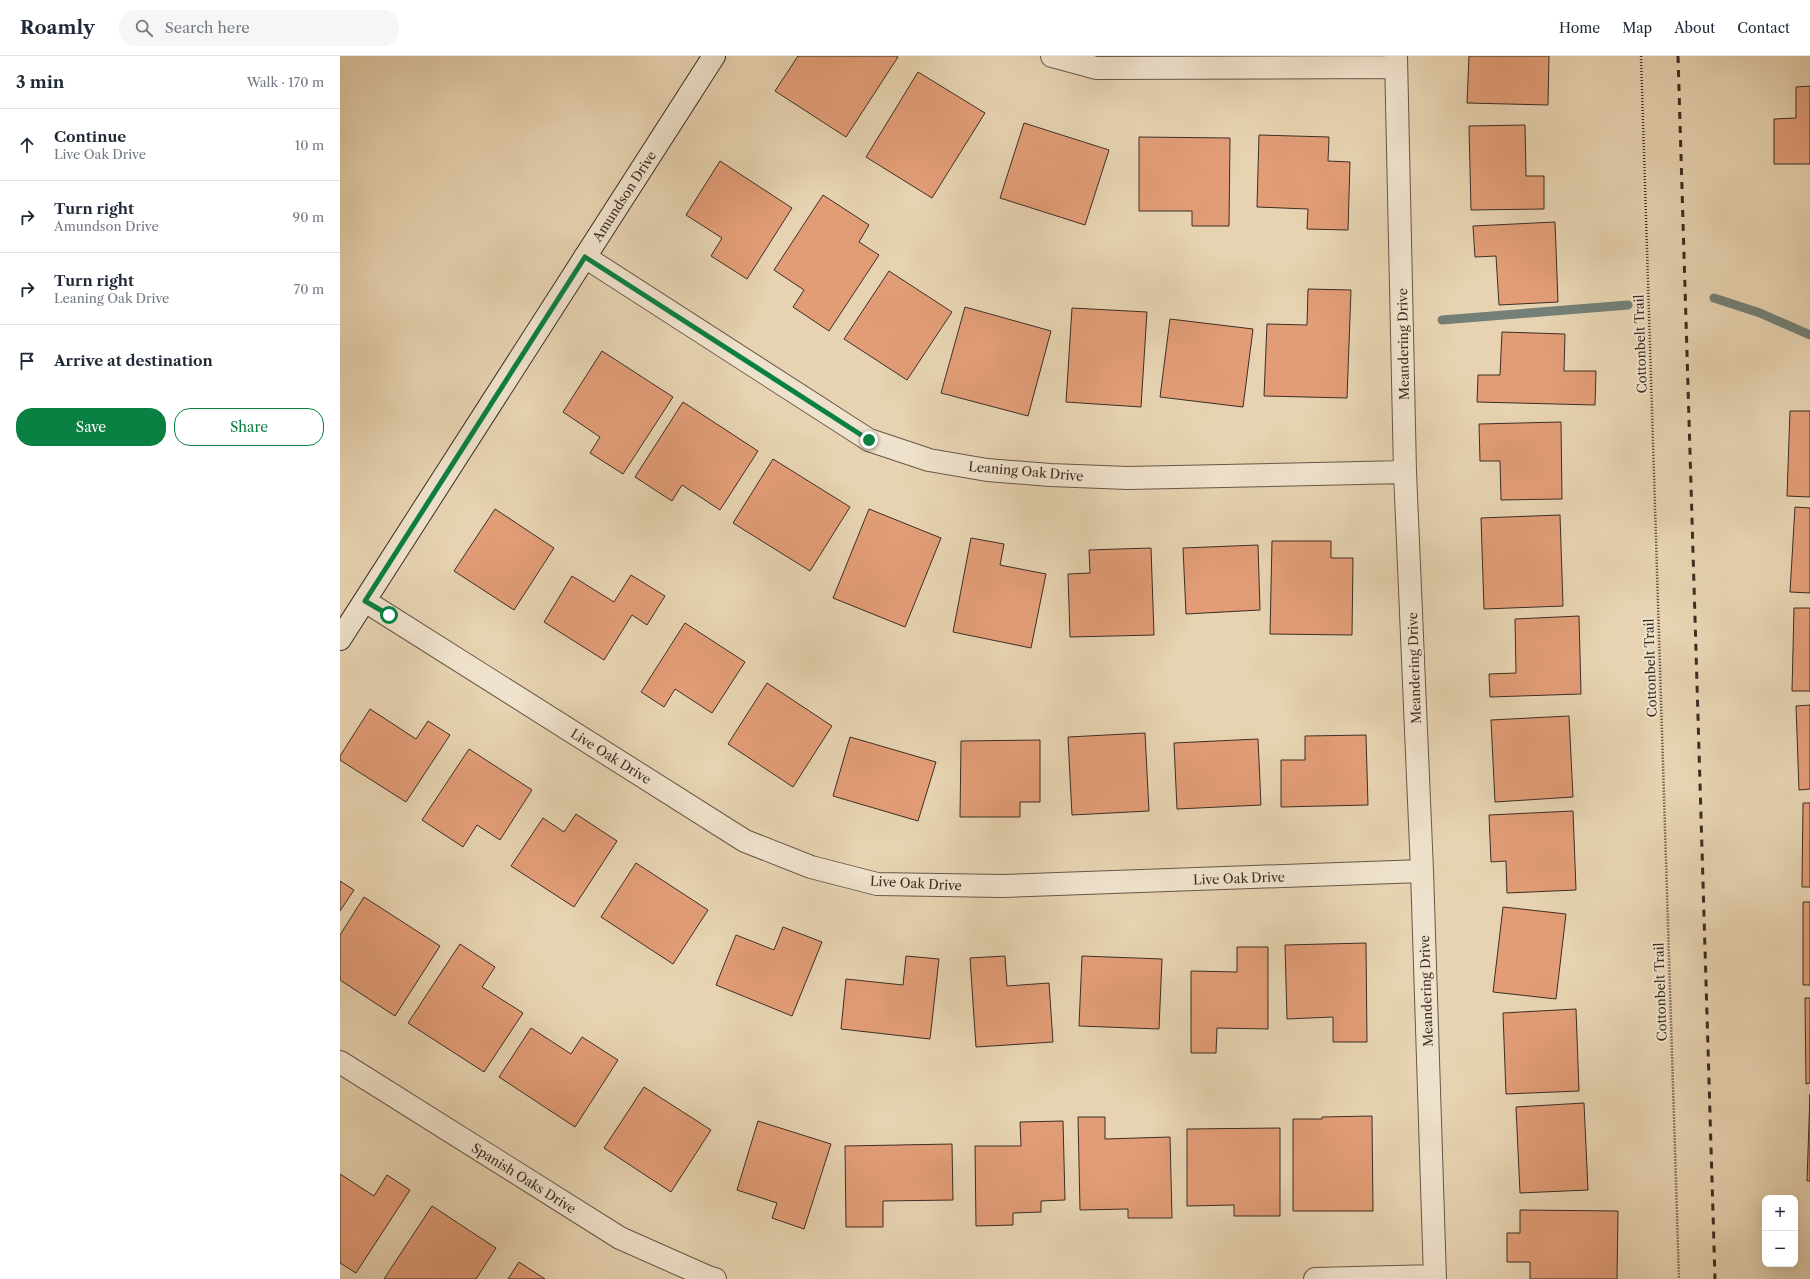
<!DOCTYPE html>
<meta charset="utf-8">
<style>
body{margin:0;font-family:"Libre Caslon Text",serif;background:#f6f6f7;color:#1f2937}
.controls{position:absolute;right:12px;bottom:12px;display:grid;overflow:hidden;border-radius:8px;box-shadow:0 4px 16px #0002}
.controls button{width:36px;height:36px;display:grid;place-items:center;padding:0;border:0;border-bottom:1px solid #e0e1e3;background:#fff;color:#1f2937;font:20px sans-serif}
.stop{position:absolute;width:12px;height:12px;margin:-9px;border:3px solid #0b8043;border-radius:50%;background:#fff}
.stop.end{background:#0b8043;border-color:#fff;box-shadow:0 1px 4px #0008}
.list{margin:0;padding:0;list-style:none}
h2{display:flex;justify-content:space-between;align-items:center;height:52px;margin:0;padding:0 16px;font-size:17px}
h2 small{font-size:13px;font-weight:400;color:#747a83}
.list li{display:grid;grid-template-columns:26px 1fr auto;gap:12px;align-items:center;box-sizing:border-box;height:72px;padding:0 16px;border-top:1px solid #e0e1e3}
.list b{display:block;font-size:15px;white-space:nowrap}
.list p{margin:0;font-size:13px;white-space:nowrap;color:#747a83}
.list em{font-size:13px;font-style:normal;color:#747a83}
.actions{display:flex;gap:8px;padding:12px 16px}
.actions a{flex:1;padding:9px 0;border:1px solid #0b8043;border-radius:16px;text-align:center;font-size:14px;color:#0b8043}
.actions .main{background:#0b8043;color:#fff}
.icon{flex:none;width:22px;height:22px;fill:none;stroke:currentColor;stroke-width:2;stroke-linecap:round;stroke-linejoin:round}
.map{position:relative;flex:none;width:1470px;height:1223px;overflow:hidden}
header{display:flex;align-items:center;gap:24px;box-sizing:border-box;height:56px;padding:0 20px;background:#fff;border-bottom:1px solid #e0e1e3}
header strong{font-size:19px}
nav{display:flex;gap:22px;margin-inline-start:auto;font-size:14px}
.search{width:280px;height:36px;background:#f6f6f7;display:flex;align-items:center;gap:10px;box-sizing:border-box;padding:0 14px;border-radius:16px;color:#747a83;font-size:15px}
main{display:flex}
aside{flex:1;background:#fff}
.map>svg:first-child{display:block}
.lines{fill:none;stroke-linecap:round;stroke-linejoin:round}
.stream{stroke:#738077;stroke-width:9}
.building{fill:#e29d77;stroke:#3c2e24}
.street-casing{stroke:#675747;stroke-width:24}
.secondary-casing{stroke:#3c2e24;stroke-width:24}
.path{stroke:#3c2e24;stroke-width:2.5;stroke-dasharray:1 2;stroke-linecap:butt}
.street{stroke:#efe2cc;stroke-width:22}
.secondary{stroke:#efe2cc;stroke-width:22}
.rail{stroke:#3c2e24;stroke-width:3;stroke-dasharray:7 7;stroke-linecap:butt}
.route{stroke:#0b8043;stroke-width:5}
.labels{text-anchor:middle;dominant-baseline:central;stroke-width:4;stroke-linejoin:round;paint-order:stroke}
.street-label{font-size:13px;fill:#3c2e24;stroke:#efe2cc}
</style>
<header>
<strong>Roamly</strong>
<div class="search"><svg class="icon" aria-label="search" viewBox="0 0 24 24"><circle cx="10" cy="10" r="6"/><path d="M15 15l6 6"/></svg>Search here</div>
<nav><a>Home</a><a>Map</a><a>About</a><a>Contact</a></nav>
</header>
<main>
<aside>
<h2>3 min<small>Walk · 170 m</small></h2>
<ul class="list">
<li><svg class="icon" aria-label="ahead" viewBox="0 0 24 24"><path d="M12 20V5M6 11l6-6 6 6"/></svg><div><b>Continue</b><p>Live Oak Drive</p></div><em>10 m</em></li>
<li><svg class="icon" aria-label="right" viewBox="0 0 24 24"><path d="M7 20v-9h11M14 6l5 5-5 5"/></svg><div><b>Turn right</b><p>Amundson Drive</p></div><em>90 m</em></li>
<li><svg class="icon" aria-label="right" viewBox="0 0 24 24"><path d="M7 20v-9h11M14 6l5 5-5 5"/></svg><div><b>Turn right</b><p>Leaning Oak Drive</p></div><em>70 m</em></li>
<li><svg class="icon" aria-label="arrive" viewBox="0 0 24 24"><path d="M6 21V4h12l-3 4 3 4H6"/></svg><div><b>Arrive at destination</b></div></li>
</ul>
<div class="actions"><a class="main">Save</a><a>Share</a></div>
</aside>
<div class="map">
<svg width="1470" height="1223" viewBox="0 0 1470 1223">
<rect width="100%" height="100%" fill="#e7d3b1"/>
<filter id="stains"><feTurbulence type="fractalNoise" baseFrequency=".005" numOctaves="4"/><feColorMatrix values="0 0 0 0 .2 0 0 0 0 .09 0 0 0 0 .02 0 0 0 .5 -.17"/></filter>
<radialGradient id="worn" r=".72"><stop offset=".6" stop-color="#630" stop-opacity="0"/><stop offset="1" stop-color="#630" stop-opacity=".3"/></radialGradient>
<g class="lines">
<path class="stream" d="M1374,242L1420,257L1470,279
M1102,264L1288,249"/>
</g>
<path class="building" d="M458,0H556L558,1L506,81L435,35Z
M1129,0H1209L1208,49L1127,47Z
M578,16L645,57L592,142L526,101Z
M1470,30V108H1434V63L1456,62V31Z
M684,67L769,94L745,169L660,142Z
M1185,69L1186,120H1204V153L1131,154L1129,70Z
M919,79L989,81L988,105L1010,106L1008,174L967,173L968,153L917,151Z
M799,81L890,82L889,170H852V155H799Z
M380,105L452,152L407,223L371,200L382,182L346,159Z
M483,139L529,169L519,186L539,199L489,275L453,251L464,234L434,214Z
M1215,166L1218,246L1159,249L1156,200L1135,201L1133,170Z
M549,215L612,256L567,324L504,283Z
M968,233L1011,234L1007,342L924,340L927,268L967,269Z
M625,251L711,275L688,360L601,337Z
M732,252L807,256L801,351L726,346Z
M830,263L913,273L903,351L820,341Z
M1162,276L1225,278L1224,315H1256L1255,349L1137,346L1138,319H1160Z
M262,295L333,341L283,418L250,397L260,381L223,356Z
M343,346L418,395L380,454L342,429L332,445L295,421Z
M1450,355H1470V441L1447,440Z
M1221,366L1222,443L1161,444L1160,405H1140L1139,368Z
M433,403L510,451L470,515L393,467Z
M1455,451L1470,452V537L1450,536Z
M155,453L214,492L174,554L114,515Z
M529,453L601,482L565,571L493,542Z
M1220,459L1223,550L1144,553L1141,462Z
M631,482L664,488L660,509L706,518L691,592L613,576Z
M932,485H991V502H1013L1012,579L930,578Z
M918,489L920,554L846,558L843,492Z
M811,492L814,579L730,581L728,518L750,517L749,494Z
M291,519L325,540L307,569L292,559L264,604L204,566L232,520L274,546Z
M1454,552H1470V635H1452Z
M1239,560L1241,638L1150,641L1149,618L1176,617L1175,563Z
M345,567L405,606L372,657L335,633L324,651L301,636Z
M427,627L492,670L453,731L388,688Z
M1470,649V733L1459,734L1456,650Z
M30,653L76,683L88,665L110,679L66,746L0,704V700Z
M1229,660L1233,741L1155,746L1151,664Z
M805,677L809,755L732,759L728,681Z
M1026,679L1028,749L941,751V704H965V680Z
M510,681L596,706L578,765L493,740Z
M918,683L921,749L837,753L834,687Z
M700,684V746H680V761H620L621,685Z
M129,693L192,734L160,784L137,769L123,791L82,764Z
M1463,747H1470V831H1462Z
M1233,755L1236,834L1167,837L1166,805L1151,806L1149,759Z
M236,758L277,785L234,851L171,810L203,762L224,776Z
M296,807L368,854L333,908L261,861Z
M0,825L14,834L0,855Z
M24,841L100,890L55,960L0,924V879Z
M1463,846H1470V929H1463Z
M1163,851L1226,858L1216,943L1153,936Z
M443,871L482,886L452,960L376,929L396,879L434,894Z
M1026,887L1027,986H993V961L947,963L945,889Z
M120,888L155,911L142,931L183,957L144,1016L68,967Z
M897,891H928V973L877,972L876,997H851V915L897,916Z
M566,900L599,903L590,983L501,973L506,923L563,929Z
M665,900L667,930L709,927L713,986L636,991L630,902Z
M742,900L822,903L819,973L739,970Z
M1465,942H1470V1027L1466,1028Z
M1236,953L1239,1035L1166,1038L1163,957Z
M191,972L231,998L242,981L278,1004L235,1071L159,1021Z
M304,1031L371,1074L331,1136L264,1092Z
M1470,1038V1125H1467Z
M1244,1047L1248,1134L1180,1137L1176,1051Z
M1032,1060L1033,1155H953V1063H982V1061Z
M738,1061H765V1083L830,1081L832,1162H788V1153L740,1154Z
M418,1065L491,1088L464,1173L432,1162L437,1147L397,1134Z
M723,1065L725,1144L701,1145V1156L673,1157V1169L636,1170L635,1090H681L680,1066Z
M940,1072V1160H894V1149L847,1150V1073Z
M612,1088L613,1144L543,1145V1171H506L505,1090Z
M0,1118L34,1140L47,1119L70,1134L16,1217L0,1207Z
M92,1150L156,1192L136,1223H44Z
M1180,1154L1278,1155L1277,1223H1190V1206H1167V1177H1180Z
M179,1206L205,1223H168Z"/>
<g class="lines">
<defs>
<path id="street" d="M712,0L756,12L1056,11
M1056,0L1065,416L1082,815L1095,1223
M245,201L529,384L589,404L647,414L710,419L788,422L1065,416
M25,545L405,785L471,811L537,828L662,830L1082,815
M0,1006L280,1182L368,1221L375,1223
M975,1223L1095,1220"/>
<path id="secondary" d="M0,583L374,0"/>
</defs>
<use href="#street" class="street-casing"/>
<use href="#secondary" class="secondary-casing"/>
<path class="path" d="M1301,0L1339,1223"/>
<use href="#street" class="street"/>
<use href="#secondary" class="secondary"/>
<path class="rail" d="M1338,0L1375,1223"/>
</g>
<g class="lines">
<path class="route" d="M49,559L25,545L245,201L529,384"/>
</g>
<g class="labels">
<g class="street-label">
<text transform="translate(284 140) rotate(-57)">Amundson Drive</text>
<text transform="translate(1063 288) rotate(-91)">Meandering Drive</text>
<text transform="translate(1300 288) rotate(-92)">Cottonbelt Trail</text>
<text transform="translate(686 415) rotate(5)">Leaning Oak Drive</text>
<text transform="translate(1074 612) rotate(-92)">Meandering Drive</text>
<text transform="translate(1310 612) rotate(-92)">Cottonbelt Trail</text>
<text transform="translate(271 700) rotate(32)">Live Oak Drive</text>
<text transform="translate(899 822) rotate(-2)">Live Oak Drive</text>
<text transform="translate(576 827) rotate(3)">Live Oak Drive</text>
<text transform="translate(1086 935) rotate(-92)">Meandering Drive</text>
<text transform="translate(1320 936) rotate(-92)">Cottonbelt Trail</text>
<text transform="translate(184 1122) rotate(32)">Spanish Oaks Drive</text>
</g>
</g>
<rect width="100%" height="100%" filter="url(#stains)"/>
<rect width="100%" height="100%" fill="url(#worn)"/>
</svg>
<div class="controls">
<button>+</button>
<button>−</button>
</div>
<div class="stop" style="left:49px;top:559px"></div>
<div class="stop end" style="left:529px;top:384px"></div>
</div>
</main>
